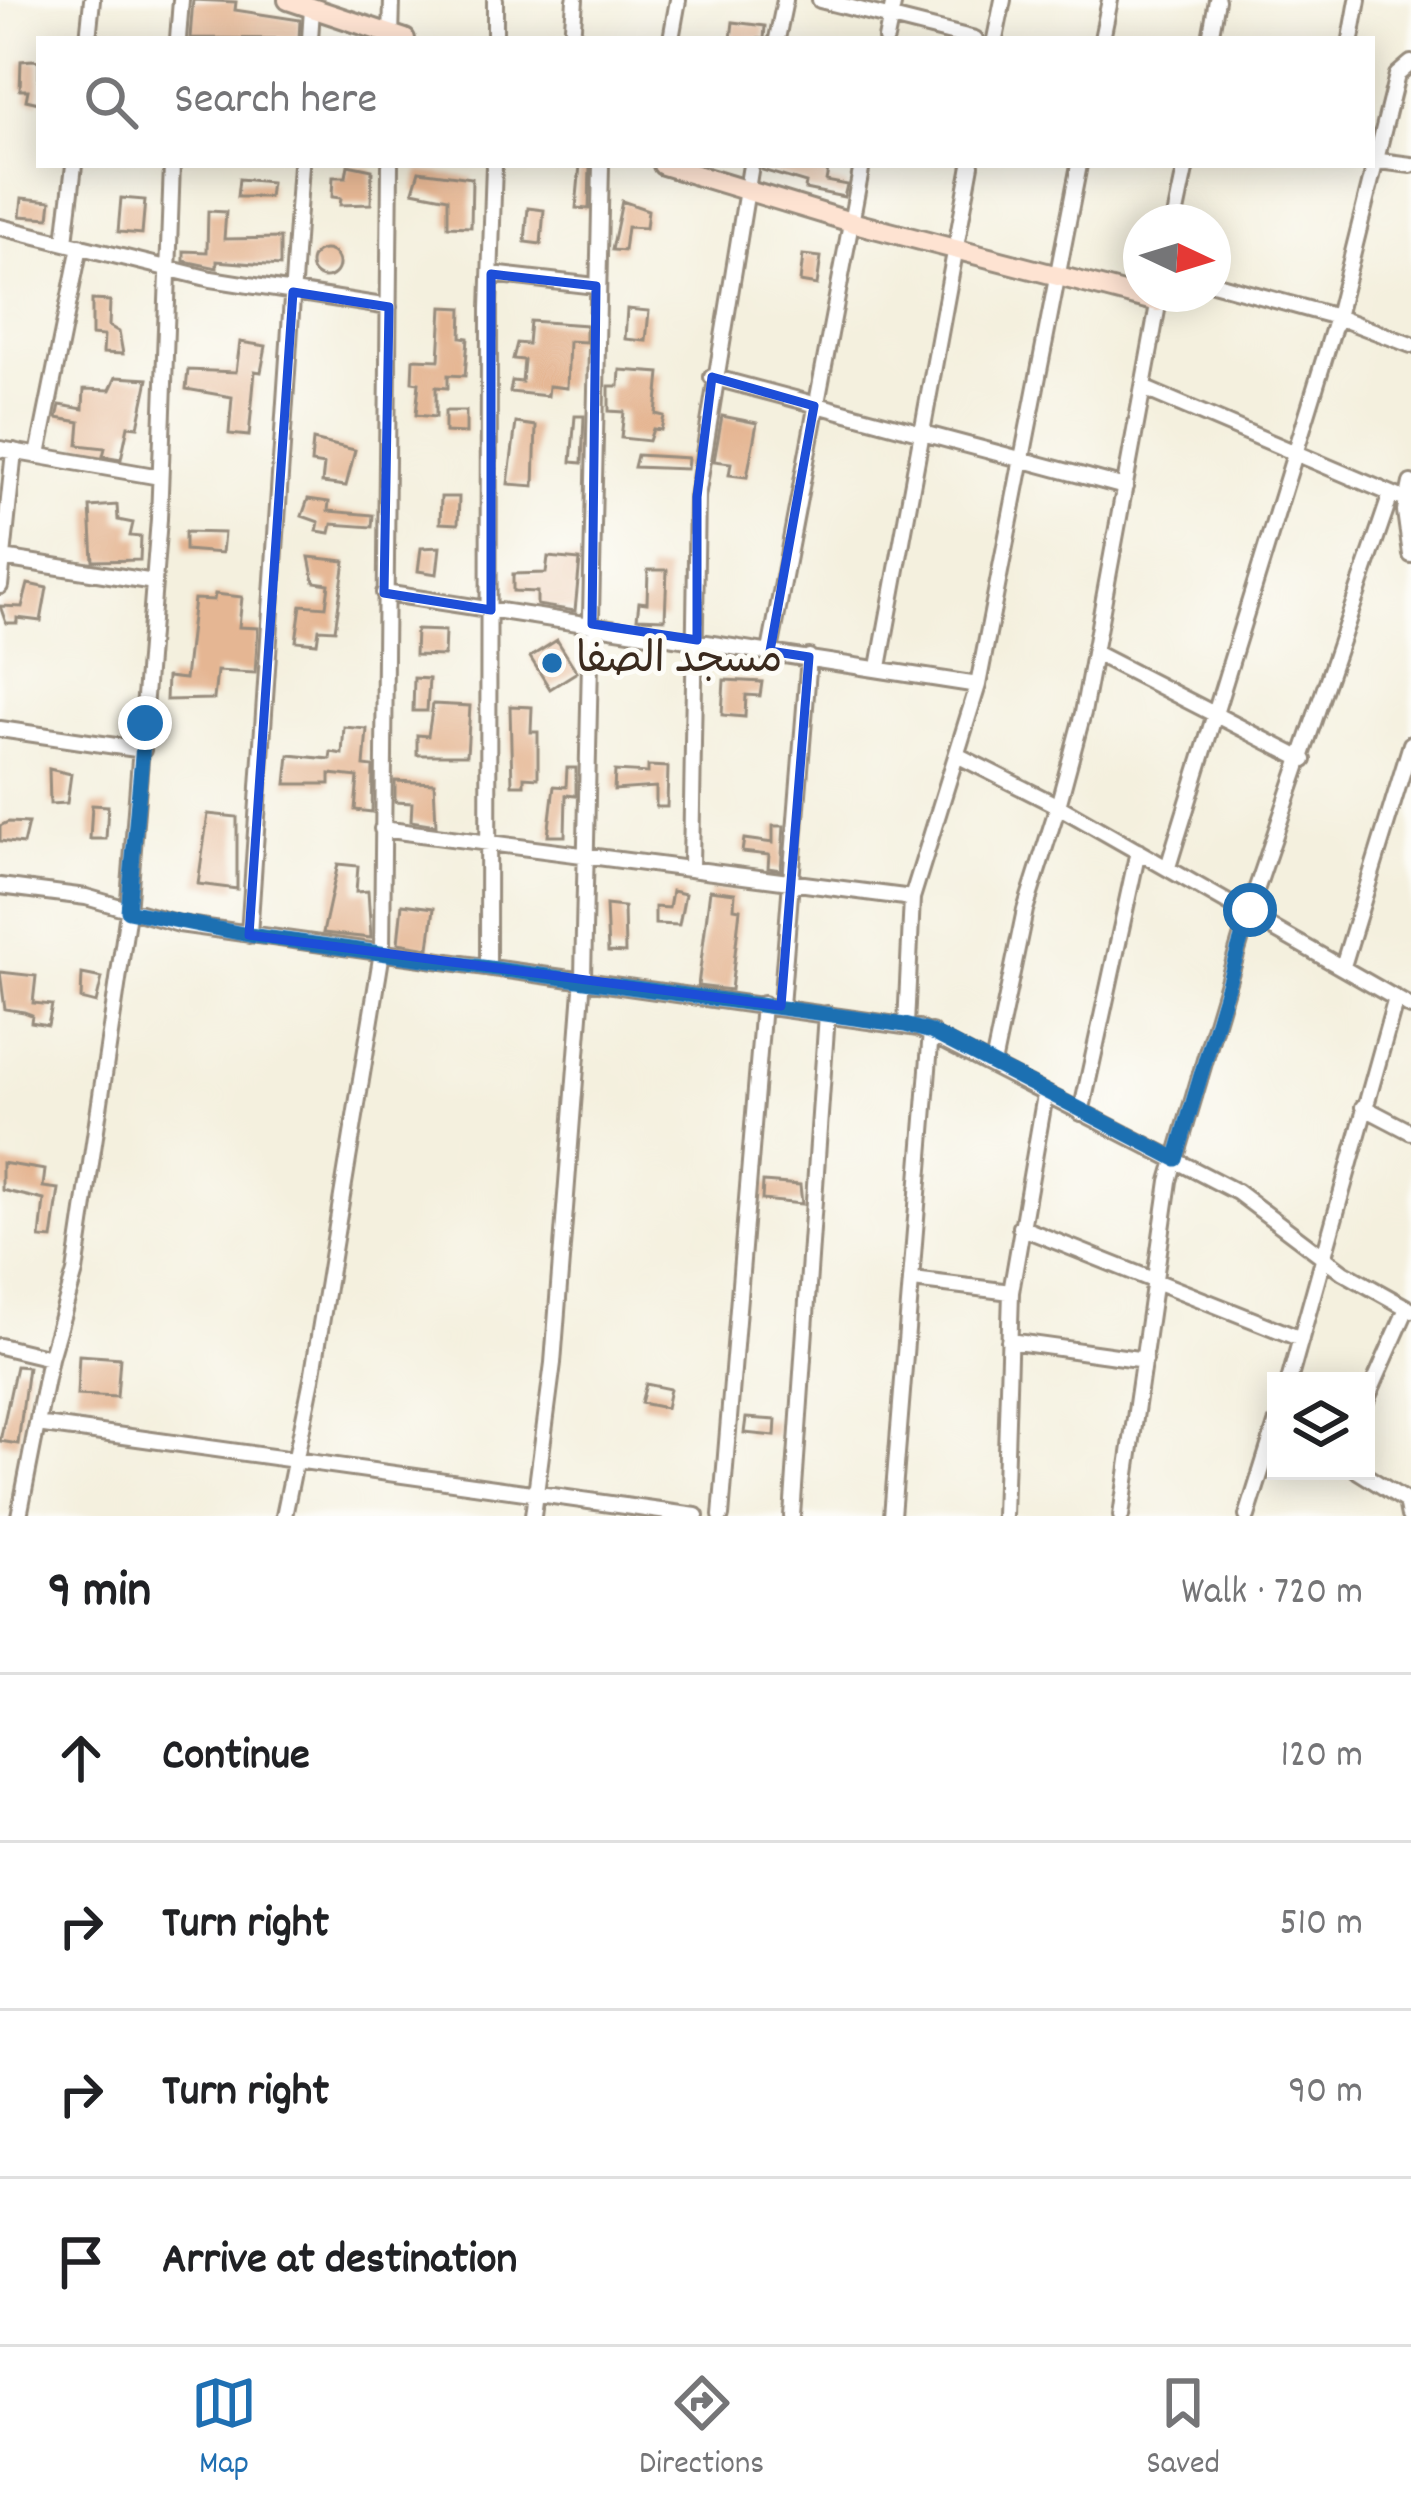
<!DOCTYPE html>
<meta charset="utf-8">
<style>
body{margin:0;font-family:Dekko,"Playpen Sans Arabic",sans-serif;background:#f2f2f2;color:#202124}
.controls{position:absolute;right:36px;bottom:36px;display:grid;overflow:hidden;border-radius:0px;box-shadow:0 6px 30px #0003}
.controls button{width:108px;height:108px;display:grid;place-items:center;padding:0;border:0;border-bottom:3px solid #e0e0e0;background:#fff;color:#202124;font:60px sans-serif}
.compass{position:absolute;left:1123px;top:204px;width:108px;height:108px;border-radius:50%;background:#fff;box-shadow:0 6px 30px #0003;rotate:94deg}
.stop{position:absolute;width:36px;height:36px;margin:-27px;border:9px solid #1f6fb2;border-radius:50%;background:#fff}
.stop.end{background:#1f6fb2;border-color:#fff;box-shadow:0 3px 12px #0008}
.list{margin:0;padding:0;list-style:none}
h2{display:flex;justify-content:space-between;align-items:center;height:156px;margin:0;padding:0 48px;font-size:51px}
h2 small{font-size:39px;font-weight:400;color:#757577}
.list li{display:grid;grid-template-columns:78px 1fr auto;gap:36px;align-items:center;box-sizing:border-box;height:168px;padding:0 48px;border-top:3px solid #e0e0e0}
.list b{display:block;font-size:45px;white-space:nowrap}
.list em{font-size:39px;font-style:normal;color:#757577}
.icon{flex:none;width:66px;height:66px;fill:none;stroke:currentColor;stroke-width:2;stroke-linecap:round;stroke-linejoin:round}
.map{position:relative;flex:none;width:1411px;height:1516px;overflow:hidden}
.search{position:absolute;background:#fff;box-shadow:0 6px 30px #0003;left:36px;right:36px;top:36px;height:132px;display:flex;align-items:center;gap:30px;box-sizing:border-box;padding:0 42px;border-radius:0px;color:#757577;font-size:45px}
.sheet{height:828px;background:#fff}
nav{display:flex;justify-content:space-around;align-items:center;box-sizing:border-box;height:168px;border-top:3px solid #e0e0e0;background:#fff;font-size:33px;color:#757577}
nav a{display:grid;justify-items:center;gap:6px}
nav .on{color:#1f6fb2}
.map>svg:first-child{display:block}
.building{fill:#e5b693}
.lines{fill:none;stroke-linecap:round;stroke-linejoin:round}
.street-casing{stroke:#988d7e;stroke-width:20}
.secondary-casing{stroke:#988d7e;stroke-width:24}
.street{stroke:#fff;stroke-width:14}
.secondary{stroke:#fee3d2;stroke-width:18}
.route{stroke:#1f6fb2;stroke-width:15}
.marked{fill:none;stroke:#1d4ed8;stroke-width:9;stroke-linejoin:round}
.poi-dot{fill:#1f6fb2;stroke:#fdfcf7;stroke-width:4.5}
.labels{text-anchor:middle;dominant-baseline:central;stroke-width:10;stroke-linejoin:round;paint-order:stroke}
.poi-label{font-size:42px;fill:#3b2a1e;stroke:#fdfcf7;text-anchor:start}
</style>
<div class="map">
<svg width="1411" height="1516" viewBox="0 0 1411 1516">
<rect width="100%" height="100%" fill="#fdfcf7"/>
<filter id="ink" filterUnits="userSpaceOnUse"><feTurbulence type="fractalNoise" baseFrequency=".00833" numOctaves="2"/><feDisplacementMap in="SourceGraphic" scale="24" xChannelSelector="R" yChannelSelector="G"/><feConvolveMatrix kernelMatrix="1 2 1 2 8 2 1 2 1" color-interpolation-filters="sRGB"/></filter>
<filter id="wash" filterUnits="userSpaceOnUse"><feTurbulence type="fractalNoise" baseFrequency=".004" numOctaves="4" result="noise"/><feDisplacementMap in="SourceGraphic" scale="48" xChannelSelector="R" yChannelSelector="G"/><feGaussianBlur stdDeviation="2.7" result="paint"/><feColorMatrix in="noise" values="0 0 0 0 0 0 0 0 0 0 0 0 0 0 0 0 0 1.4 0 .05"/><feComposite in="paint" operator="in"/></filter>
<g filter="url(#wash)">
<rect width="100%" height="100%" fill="#f4f0de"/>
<g id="blocks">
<path class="building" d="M193,0L236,2L235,10L300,20L299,39L190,38Z
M733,22L765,26L764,39H731Z
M33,60L39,61V103L26,100L28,90H20L21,61Z
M348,165L372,170L371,204L340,205L341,198L332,197L333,177H346Z
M580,165H590L589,209L576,208Z
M762,165H829L826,181L847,185L844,197L805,189L806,183L762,170Z
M419,171L472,178L471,227L448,226V198L413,191Z
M239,179L271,182L269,197H237Z
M22,198L51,201L49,218L20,216Z
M121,198L145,200L142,234L118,232Z
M622,201L648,210L646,228L627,227L624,251L612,250Z
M528,208L544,210L541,244L525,242Z
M208,211L226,212L224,239L280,238V266L217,261V268L184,261V251L207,252Z
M311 264a14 14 0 1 1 28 0a14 14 0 1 1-28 0Z
M803,255L821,257L817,285L800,282Z
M92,300L110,301L109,326L119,332L123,354L103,353L104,336L92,335Z
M442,307L462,308L461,337L468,338L465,376L448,375V388L436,387V417L416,415L419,383L412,382L413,359L439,360Z
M627,309L649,311L646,341L625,339Z
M530,321L586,325V342L569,341L567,388L549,386L548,396L510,392L512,381L522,382L524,360L513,359L517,343L528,344Z
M240,342L266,346L261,372L255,371L249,436L229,434L232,397L186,389L188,370L236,372Z
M620,370L660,373L656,414L664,416L661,430L653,429L649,441L621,438L624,412L609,411V386H619Z
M116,377L148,379L138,427L128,426L121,459L103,456L105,448L78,445L80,422L57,418L60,405L83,409L84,389L110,390Z
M445,411H466V433L445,432Z
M575,416H584L582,463L571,462Z
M722,416L757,423L747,477L729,475L731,463L714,461Z
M516,423L536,426L534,486L508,484Z
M313,440L355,450L346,486L322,483L324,465L311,463Z
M637,455L688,458L687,469L634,467Z
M441,497H459L458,524L440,523Z
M308,499L329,502L328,511L373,515L372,527L332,524L330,533L317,531L319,522L302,516Z
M117,505L118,520L133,523L130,536L141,537L140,560L93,561L90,507Z
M185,532L224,533L222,553L185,550Z
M440,547L437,574L418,571L421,548Z
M309,557L345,561L335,630L319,629L317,643L296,641L301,605L326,607L329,584L314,582Z
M548,557L580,560L575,611L537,605V592L513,591V574L546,573Z
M648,570H667L665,619L637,618L639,602L647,603Z
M28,584L47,588L41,621L17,618V623H6L0,606L22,607Z
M215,594L242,597L239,627L258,628L255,673L217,671L214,699L166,700L167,677L185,679L194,599L214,600Z
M416,630L445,631L444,656L415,655Z
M557,640L577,672L550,689L530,657Z
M414,678L429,679L427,711H413Z
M724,680L762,682L760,696L746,695L745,717L722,715Z
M433,704L470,706L467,755H417V735L428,736Z
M510,706L532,707L531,732H538V778L524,777V785H512Z
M344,727L367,729L364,766L373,767L372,812L355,810L358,777L330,774V784H286L289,755L330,759L331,752L342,754Z
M648,766L668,767L667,807H656V787L614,790L615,771L648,773Z
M567,768H576V796L566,795L565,836H548L554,786L566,787Z
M49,769L71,774L67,803L50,804Z
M395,781L434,783L436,825L411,821L412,803L395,802Z
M92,805L108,806L106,839H90Z
M208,814L237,817V889L198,884Z
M8,822L28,823L23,844L0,841V826Z
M773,826H784L781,870L768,868L769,855L742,852L744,839L773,843Z
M338,864L358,866L356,892L368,891L371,938L323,933Z
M710,890L735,893L734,908L740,909L731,990L698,986Z
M672,891L685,894L679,925L655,924V907L669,908Z
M402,904L434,908L429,948L398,943Z
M606,905L624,907L625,953L608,952Z
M0,972L36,976L33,1003L52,1005L48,1025L31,1022L32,1015L24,1012L5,1009Z
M82,974L102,978L96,1003L81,999Z
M2,1163L45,1170L43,1187L59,1189L52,1239L40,1238L44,1200L2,1190Z
M763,1182L800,1185L802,1204L762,1200Z
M79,1355L120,1358L117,1397L77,1395Z
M16,1366L28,1367L18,1444L0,1441Z
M646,1384L670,1389L666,1408L641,1403Z
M746,1418L776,1420L775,1436L744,1433Z"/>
</g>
</g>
<g filter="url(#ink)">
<use href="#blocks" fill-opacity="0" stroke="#988d7e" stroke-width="3"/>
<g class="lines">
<defs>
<path id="street" d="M495,0V39
M820,0L975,39
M88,39L92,0
M178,39L181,0
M310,39L312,9
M391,39L392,0
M572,39L575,0
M671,39L678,0
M777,39L785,0
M886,39L894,0
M995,39L1003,0
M1102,39L1110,0
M1210,39L1217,0
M1351,39L1358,0
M1372,160L1411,165
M1174,222L1186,165
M0,227L211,279L389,307
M65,242L74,165
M491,274L596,286
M1213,283L1337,317L1411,345
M1160,294L1083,713L1058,806L1411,1007
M712,377L1125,487
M1143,388L1406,500
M0,449L160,477
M38,455L80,246
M1411,483L1405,511L1411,555
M3,558L154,582
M0,586L14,451
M384,593L978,685
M770,651L862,165
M1095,653L1304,760
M879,667L971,165
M0,729L143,750
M957,755L1058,806L1025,910L993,1064
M382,829L912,898
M691,867L697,497L751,165
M1168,867L1337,317L1397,75L1411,63
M0,886L86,897L179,924L918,1028L1237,1192L1343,1272L1411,1310
M249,935L301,165
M488,965L489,309L494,165
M1343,966L1411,744
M781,1006L809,657
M906,1025L912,898L978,685L1079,165
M1363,1107L1411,1132
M1081,1113L1138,851
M1020,1227L1301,1339
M913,1280L1011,1292
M1009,1341L1145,1360
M0,1346L50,1358
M1289,1381L1396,998
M1366,1401L1407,1308
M37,1424L696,1516
M1358,1471L1406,1501L1409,1516
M19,1516L50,1358L75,1272L128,912L159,519L172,165
M284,1516L312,1379L382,952L390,165
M533,1516L553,1363L583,977L601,165
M721,1516L763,1004
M792,1516L827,1014
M892,1516L931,1032
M1004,1516L1011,1292L1045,1095
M1121,1516L1169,1181L1249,911L1391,494
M1247,1516L1276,1424"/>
<path id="secondary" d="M288,0L405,39
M663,165L851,222L1158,302"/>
</defs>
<use href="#street" class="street-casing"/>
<use href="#secondary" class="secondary-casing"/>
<use href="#street" class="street"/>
<use href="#secondary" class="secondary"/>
</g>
</g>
<g class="lines" filter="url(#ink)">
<path class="route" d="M145,723L128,911L249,935L905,1025L931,1032L1176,1159L1250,910"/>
</g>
<path class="marked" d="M491,274L596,286L592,624L697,640V497L712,377L814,406L770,651L809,657L781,1006L249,935L293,292L389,307L384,593L491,610Z"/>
<circle class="poi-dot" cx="552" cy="663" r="12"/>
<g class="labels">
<g class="poi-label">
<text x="576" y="663">مسجد الصفا</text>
</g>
</g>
</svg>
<div class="controls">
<button><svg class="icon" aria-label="layers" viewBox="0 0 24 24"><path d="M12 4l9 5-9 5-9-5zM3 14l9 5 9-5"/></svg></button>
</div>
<svg class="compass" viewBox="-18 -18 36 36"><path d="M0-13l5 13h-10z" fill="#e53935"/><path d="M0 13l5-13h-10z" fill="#757577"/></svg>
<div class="stop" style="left:1250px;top:910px"></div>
<div class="stop end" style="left:145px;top:723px"></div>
<div class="search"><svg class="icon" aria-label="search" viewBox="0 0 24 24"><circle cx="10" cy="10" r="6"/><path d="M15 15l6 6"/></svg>Search here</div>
</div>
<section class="sheet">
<h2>9 min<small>Walk · 720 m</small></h2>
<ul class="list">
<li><svg class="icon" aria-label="ahead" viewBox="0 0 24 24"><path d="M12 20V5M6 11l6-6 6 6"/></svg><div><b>Continue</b></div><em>120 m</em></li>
<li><svg class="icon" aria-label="right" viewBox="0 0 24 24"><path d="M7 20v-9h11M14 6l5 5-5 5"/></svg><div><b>Turn right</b></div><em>510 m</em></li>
<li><svg class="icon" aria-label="right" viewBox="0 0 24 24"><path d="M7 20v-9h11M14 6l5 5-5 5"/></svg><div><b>Turn right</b></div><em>90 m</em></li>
<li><svg class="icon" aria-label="arrive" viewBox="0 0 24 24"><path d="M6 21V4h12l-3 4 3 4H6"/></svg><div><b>Arrive at destination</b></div></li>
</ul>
</section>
<nav>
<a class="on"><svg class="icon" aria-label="map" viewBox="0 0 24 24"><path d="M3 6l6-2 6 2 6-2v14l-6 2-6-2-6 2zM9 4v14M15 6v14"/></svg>Map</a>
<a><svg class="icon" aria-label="directions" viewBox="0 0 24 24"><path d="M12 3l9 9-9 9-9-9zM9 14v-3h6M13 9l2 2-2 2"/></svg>Directions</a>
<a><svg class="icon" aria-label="saved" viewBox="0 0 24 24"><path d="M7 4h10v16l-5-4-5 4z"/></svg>Saved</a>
</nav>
